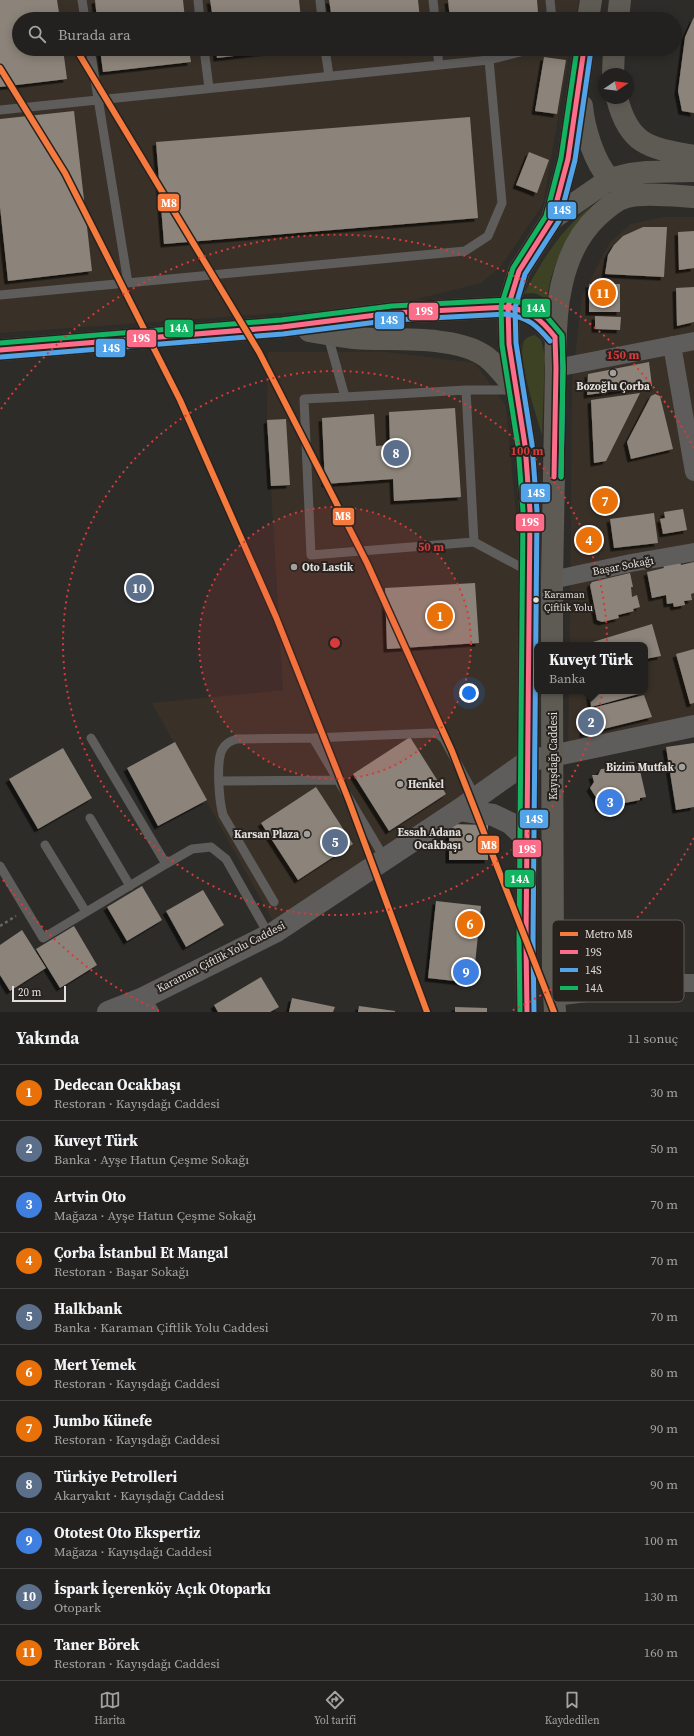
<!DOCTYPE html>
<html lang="tr">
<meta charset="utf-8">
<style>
body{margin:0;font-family:"Source Serif 4",serif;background:#2e2e2c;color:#f1f3f6}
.compass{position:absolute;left:598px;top:68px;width:36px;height:36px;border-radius:50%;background:#22211f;box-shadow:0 2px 10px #0003;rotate:77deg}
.scale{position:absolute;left:12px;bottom:10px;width:54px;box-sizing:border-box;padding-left:4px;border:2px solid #e1dedb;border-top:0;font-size:11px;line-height:14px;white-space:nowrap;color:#e1dedb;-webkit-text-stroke:3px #27221e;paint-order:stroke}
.you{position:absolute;left:469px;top:693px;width:14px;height:14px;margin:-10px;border:3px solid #fff;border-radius:50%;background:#1a73e8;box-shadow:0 0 0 6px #1a73e833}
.badge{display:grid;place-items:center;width:26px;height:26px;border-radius:50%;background:#a2a09d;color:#fff;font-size:13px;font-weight:700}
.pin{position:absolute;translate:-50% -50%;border:2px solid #fff;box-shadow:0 1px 4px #0006}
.popup{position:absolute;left:534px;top:642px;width:114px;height:52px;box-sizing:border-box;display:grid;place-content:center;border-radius:8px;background:#22211f;filter:drop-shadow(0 1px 3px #0005);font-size:13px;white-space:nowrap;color:#a2a3a4}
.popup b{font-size:15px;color:#f1f3f6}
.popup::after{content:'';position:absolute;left:50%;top:100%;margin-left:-8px;border:8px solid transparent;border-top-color:#22211f}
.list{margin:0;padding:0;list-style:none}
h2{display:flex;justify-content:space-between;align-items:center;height:52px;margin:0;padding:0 16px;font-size:17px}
h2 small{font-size:13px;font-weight:400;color:#a2a3a4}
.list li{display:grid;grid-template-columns:26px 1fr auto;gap:12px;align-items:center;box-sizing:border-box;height:56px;padding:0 16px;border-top:1px solid #3f3e3d}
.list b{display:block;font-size:15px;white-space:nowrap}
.list p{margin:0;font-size:13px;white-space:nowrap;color:#a2a3a4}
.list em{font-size:13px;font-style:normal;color:#a2a3a4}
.icon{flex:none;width:22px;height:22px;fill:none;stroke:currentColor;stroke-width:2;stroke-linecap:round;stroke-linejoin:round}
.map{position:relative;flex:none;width:694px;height:1012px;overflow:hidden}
.search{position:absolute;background:#22211f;box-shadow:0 2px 10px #0003;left:12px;right:12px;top:12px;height:44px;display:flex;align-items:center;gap:10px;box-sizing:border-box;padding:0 14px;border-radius:22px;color:#a2a3a4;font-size:15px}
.sheet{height:668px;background:#22211f}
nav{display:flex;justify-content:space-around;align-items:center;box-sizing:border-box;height:56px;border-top:1px solid #3f3e3d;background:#22211f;font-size:11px;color:#a2a3a4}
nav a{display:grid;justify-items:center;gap:2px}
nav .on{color:#a2a09d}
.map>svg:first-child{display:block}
.built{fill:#393128}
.green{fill:#3e4225}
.building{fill:#8c847a;filter:url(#shadow)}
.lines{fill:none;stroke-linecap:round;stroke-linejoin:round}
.path{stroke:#676664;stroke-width:2.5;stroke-dasharray:3 3;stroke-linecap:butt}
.service{stroke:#5f5d5b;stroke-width:9}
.minor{stroke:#5f5d5b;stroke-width:18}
.tertiary{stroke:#5f5d5b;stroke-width:22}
.primary{stroke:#5e5b54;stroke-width:22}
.bus-1-casing{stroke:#27221e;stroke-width:8}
.bus-2-casing{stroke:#27221e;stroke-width:8}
.bus-3-casing{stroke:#27221e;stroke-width:8}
.bus-1{stroke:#fb6d88;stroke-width:5}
.bus-2{stroke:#53a3e8;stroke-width:5}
.bus-3{stroke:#13b361;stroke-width:5}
.metro-1-casing{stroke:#27221e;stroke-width:9}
.metro-1{stroke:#f6793e;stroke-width:6}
.ring{fill:none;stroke:#d73a3a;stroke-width:2;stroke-dasharray:2 4}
.poi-dot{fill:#a2a09d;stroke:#27221e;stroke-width:1.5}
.bus-dot{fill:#e1dedb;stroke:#27221e;stroke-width:1.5}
.labels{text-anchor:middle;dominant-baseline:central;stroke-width:4;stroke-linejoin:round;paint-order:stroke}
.bus-label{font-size:10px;fill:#e1dedb;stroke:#27221e;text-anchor:start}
.poi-label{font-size:11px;font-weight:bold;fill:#e1dedb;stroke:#27221e;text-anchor:end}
.street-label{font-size:11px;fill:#e1dedb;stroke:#27221e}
.key{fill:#27221e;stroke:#5f5a57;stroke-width:1}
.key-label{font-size:11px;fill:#e1dedb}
.centre{fill:#d73a3a;stroke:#27221e;stroke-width:2}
.ring-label{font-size:12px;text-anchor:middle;font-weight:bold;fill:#d73a3a;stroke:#27221e;stroke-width:4;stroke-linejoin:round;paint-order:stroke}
.line-badge{stroke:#27221e;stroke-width:1.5}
.badge-label{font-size:11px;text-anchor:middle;font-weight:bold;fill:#fff}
</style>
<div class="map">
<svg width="694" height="1012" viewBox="0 0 694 1012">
<defs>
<filter id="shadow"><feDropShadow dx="-3.5" dy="3.5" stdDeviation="0" flood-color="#0009"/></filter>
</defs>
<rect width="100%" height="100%" fill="#2e2c29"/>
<path class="built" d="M0,0H579L576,19H19V49H570L543,204L501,266L481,283L393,305L0,333Z
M664,217H694V721L568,750L569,691H645V645H570L572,383L582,296L610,242L631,224Z
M268,352H386L475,363L506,406L518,536L523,759L273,921L152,703L283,690L267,420Z"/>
<path class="green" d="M591,206C569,237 549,264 547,303C541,293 534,292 524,294C542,260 561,230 591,206Z
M535,335L541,340L545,356L542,435C537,418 516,354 524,341C527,337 530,336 535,335Z"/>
<path class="building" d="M0,0H57L60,19H19V49H63L67,79L0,87Z
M95,0H183L185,19H97Z
M210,0H299L301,19H213Z
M329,0H418L420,19H332Z
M448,0H537L538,12L478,19H450Z
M694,17V113L682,111L678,91L685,37Z
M100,49H189L191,62L103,72Z
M216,49H285V50L217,58Z
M544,57L566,60L557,114L535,111Z
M74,111L92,271L8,281L0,207V119Z
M470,117L478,218L164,244L156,142Z
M529,152L549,160L537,193L516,185Z
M643,227H667L664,277L605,274L608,255L614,245L623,236Z
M694,231V268L679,270L678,232Z
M589,284H620V312H589Z
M694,287V322L677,326L676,288Z
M595,316L621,317L620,330L595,329Z
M649,362L652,386L587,395L588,374Z
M640,393L606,461L594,463L591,400Z
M655,394L660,396L673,449L631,459L627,442L651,396Z
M455,408L461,497L394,501L393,479L325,484L322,418L374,414L376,446L390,445L389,412Z
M286,419L290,485L271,486L267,420Z
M683,509L687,530L663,534L660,519L665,518L664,512Z
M654,513L658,543L614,548L610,519Z
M680,562L681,565L694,562V593L691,594L692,600L684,601L685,605L674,607L673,603L667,604L666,595L652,598L647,572L664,568L663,565Z
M630,573L633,587H631L632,597L637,595L640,607L633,609L634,611L618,615L619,618L602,622L597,620L590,585L592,582Z
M475,583L479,643L387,649L385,588Z
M652,624L661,656L645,659V645H583Z
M694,649V703L690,704L676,654Z
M590,691H641L642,693L591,707Z
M644,695L652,717L583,734L584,710Z
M410,737L446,794L389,831L353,774Z
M175,742L207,800L158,826L127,768Z
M694,743V807L676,810L666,747Z
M63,748L92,798L38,829L9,779Z
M634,762V767L639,766L646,797L640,798V800L599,808L597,799L590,788L594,782L592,775H598L601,769L619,768L618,764Z
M316,787L353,844L298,880L261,823Z
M449,824L488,825V860H449Z
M142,886L162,920L127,941L107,907Z
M203,890L224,925L186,947L166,911Z
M436,901L481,906L473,983L428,978Z
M74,926L97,965L60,988L36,949Z
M22,930L46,968L10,991L0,975V945Z
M655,930L659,952L646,955L648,965L609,971L610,967L601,968L596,940Z
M261,977L279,1007L270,1012H218L214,1005Z
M292,998L335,1007L333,1012H289Z
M359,1006L395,1011V1012H358Z
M455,1007L487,1008V1012H455Z"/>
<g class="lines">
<path class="path" d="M0,926L16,916"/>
<path class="service" d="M82,0L85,19
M198,0L200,19
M320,0L322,19
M433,0L435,19
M550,0L552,19
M90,49L128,283
M204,49L209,88
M325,49L329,76
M437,49L439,65
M0,110L489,60L532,49
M0,295L465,251L488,236L502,203L489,60
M328,336L345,397L466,390H515
M466,390L474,542L528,571
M345,397L304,399L311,555L474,542
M313,738L432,733L438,734L444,739L476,798
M220,781L338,780
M90,818L130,886
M45,845L86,912
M166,864L192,849L211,847L226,859L269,935
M0,866L43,938L166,864L91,738
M274,902L223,815C219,801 216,762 222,750C226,743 230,741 237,739L313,738L385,859"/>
<path class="minor" d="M672,345L694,472
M556,368L694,341
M552,580L631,563L694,552
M554,997L669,983H694
M141,999L150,1012"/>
<path class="tertiary" d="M459,810L493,815L510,823L527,839
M108,1012L141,999L275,932L459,810L528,761L694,726"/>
<path class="primary" d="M588,19L591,0
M618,19L620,0
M613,74L614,49
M617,98C629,146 650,148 694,156
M582,106C584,128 594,162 609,178C613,182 618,183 623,185
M552,219L610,179L630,174L647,172L694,171
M309,331C324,334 339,336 354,338C390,341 449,335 480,353C494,360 506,378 516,390
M0,350L282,327L392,313L508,307C535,312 538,316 555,337
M552,645V580L556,368C554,316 558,252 599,215C608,207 616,200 627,197C642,192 677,196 694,197
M552,691L553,969L555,1012
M527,1012L526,941L530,511L525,445L509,344L508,307L519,271L552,219L568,159L584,49"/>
<defs>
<path id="bus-1" d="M0,350L282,327L392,313L508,307C532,312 540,318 555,337
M554,477L556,368L555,337
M527,1012L526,941L530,511L525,445L509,344L508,307L519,271L552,219L568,159L584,49"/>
<path id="bus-2" d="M1,357L283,334L393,320L507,314C529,318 536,325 550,341
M561,477L563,368L562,337
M534,1012L533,941L537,511L532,444L516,343L515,308L525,274L559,221L575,160L591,50"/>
<path id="bus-3" d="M0,343L281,320L392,306L508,300L525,303L541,310L562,335L563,368L561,477
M520,1012L519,941L523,511L518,446L502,345L501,306L513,268L546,216L561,158L577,49"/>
</defs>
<use href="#bus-1" class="bus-1-casing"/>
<use href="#bus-2" class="bus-2-casing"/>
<use href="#bus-3" class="bus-3-casing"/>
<use href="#bus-1" class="bus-1"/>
<use href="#bus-2" class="bus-2"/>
<use href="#bus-3" class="bus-3"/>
<defs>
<path id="metro-1" d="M76,49L259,352L367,563L452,751L554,1012
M0,68L65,173L180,400L276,617L349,801L427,1012"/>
</defs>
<use href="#metro-1" class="metro-1-casing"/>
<use href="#metro-1" class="metro-1"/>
</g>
<circle cx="335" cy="643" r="136" fill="#d73a3a" fill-opacity=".12"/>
<g class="ring">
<circle cx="335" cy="643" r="136"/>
<circle cx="335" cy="643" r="272"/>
<path d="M694 838A408 408 0 0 1 511 1011M159 1011A408 408 0 0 1 1 877M1 409A408 408 0 0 1 694 448"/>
</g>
<g class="poi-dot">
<circle cx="613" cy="373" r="4"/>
<circle cx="294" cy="567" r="4"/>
<circle cx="682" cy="767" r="4"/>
<circle cx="400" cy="784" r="4"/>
<circle cx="307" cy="834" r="4"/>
<circle cx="469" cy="838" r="4"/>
</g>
<circle class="bus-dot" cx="536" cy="600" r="3.5"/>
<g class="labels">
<g class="bus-label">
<text x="544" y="594">Karaman<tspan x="544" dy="13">Çiftlik Yolu</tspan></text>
</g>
<g class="poi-label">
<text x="613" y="386" text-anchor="middle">Bozoğlu Çorba</text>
<text x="302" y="567" text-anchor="start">Oto Lastik</text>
<text x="674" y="767">Bizim Mutfak</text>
<text x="408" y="784" text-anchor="start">Henkel</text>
<text x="461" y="832">Essah Adana<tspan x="461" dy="13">Ocakbaşı</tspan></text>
<text x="299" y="834">Karsan Plaza</text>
</g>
<g class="street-label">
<text transform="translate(623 566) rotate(-11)">Başar Sokağı</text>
<text transform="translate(553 756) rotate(-90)">Kayışdağı Caddesi</text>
<text transform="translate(221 957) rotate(-27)">Karaman Çiftlik Yolu Caddesi</text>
</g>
</g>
<rect x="552" y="920" width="132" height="82" rx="6" class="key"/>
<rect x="560" y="932" width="18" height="4" fill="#f6793e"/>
<rect x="560" y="950" width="18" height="4" fill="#fb6d88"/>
<rect x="560" y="968" width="18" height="4" fill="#53a3e8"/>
<rect x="560" y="986" width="18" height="4" fill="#13b361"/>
<g class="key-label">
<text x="585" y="938">Metro M8</text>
<text x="585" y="956">19S</text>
<text x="585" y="974">14S</text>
<text x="585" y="992">14A</text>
</g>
<circle cx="335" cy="643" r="6" class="centre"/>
<g class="ring-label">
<text x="623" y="359">150 m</text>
<text x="527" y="455">100 m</text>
<text x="431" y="551">50 m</text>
</g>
<g class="line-badge">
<rect x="157" y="193" width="23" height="19" rx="4" fill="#f6793e"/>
<rect x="547" y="201" width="30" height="19" rx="4" fill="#53a3e8"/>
<rect x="521" y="298" width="30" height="20" rx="4" fill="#13b361"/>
<rect x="408" y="302" width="31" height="19" rx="4" fill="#fb6d88"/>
<rect x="374" y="311" width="31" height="19" rx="4" fill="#53a3e8"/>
<rect x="164" y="319" width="30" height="19" rx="4" fill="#13b361"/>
<rect x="126" y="329" width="31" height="19" rx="4" fill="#fb6d88"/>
<rect x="95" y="338" width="31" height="20" rx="4" fill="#53a3e8"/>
<rect x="520" y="483" width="31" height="20" rx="4" fill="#53a3e8"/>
<rect x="332" y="507" width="23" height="19" rx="4" fill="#f6793e"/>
<rect x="515" y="513" width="30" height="19" rx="4" fill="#fb6d88"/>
<rect x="519" y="809" width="30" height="20" rx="4" fill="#53a3e8"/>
<rect x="477" y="835" width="23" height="19" rx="4" fill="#f6793e"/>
<rect x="512" y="839" width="30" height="19" rx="4" fill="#fb6d88"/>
<rect x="504" y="869" width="31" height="19" rx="4" fill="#13b361"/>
</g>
<g class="badge-label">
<text x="169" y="207">M8</text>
<text x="562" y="214">14S</text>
<text x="536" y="312">14A</text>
<text x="424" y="315">19S</text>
<text x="389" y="324">14S</text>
<text x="179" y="332">14A</text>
<text x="141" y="342">19S</text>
<text x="111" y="352">14S</text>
<text x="536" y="497">14S</text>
<text x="343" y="520">M8</text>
<text x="530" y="526">19S</text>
<text x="534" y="823">14S</text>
<text x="489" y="849">M8</text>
<text x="527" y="853">19S</text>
<text x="520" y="883">14A</text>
</g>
</svg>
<svg class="compass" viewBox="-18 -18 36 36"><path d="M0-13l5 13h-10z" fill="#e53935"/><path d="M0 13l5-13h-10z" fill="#a2a3a4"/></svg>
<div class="scale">20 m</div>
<div class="you"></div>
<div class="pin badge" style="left:440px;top:616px;background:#e8710a">1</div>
<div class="pin badge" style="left:591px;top:722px;background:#5c6f8a">2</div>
<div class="popup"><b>Kuveyt Türk</b>Banka</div>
<div class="pin badge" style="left:610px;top:802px;background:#3f7fe0">3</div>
<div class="pin badge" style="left:589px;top:540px;background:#e8710a">4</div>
<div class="pin badge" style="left:335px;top:842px;background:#5c6f8a">5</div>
<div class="pin badge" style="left:470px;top:924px;background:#e8710a">6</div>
<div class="pin badge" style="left:605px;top:501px;background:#e8710a">7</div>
<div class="pin badge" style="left:396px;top:453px;background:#5c6f8a">8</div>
<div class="pin badge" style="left:466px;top:972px;background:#3f7fe0">9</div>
<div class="pin badge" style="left:139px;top:588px;background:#5c6f8a">10</div>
<div class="pin badge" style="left:603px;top:293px;background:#e8710a">11</div>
<div class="search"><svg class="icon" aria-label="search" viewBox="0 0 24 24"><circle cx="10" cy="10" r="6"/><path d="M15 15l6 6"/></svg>Burada ara</div>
</div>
<section class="sheet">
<h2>Yakında<small>11 sonuç</small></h2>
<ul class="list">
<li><span class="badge" style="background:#e8710a">1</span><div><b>Dedecan Ocakbaşı</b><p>Restoran · Kayışdağı Caddesi</p></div><em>30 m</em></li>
<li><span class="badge" style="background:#5c6f8a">2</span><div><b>Kuveyt Türk</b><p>Banka · Ayşe Hatun Çeşme Sokağı</p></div><em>50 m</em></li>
<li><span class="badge" style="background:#3f7fe0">3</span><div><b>Artvin Oto</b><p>Mağaza · Ayşe Hatun Çeşme Sokağı</p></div><em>70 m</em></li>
<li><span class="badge" style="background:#e8710a">4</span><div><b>Çorba İstanbul Et Mangal</b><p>Restoran · Başar Sokağı</p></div><em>70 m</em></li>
<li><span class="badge" style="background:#5c6f8a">5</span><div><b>Halkbank</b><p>Banka · Karaman Çiftlik Yolu Caddesi</p></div><em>70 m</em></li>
<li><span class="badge" style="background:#e8710a">6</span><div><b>Mert Yemek</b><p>Restoran · Kayışdağı Caddesi</p></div><em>80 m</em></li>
<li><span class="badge" style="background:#e8710a">7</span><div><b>Jumbo Künefe</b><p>Restoran · Kayışdağı Caddesi</p></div><em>90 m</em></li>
<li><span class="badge" style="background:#5c6f8a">8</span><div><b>Türkiye Petrolleri</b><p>Akaryakıt · Kayışdağı Caddesi</p></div><em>90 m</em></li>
<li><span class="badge" style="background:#3f7fe0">9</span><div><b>Ototest Oto Ekspertiz</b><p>Mağaza · Kayışdağı Caddesi</p></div><em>100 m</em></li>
<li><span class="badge" style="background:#5c6f8a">10</span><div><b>İspark İçerenköy Açık Otoparkı</b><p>Otopark</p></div><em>130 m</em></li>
<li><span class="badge" style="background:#e8710a">11</span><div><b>Taner Börek</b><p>Restoran · Kayışdağı Caddesi</p></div><em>160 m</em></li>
</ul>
</section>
<nav>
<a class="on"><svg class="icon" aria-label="map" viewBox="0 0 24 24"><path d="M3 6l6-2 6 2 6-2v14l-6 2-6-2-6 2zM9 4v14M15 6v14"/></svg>Harita</a>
<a><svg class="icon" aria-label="directions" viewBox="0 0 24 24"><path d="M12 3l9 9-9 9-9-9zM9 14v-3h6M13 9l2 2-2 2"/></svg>Yol tarifi</a>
<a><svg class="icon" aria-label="saved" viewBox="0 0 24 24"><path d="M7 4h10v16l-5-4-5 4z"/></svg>Kaydedilen</a>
</nav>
